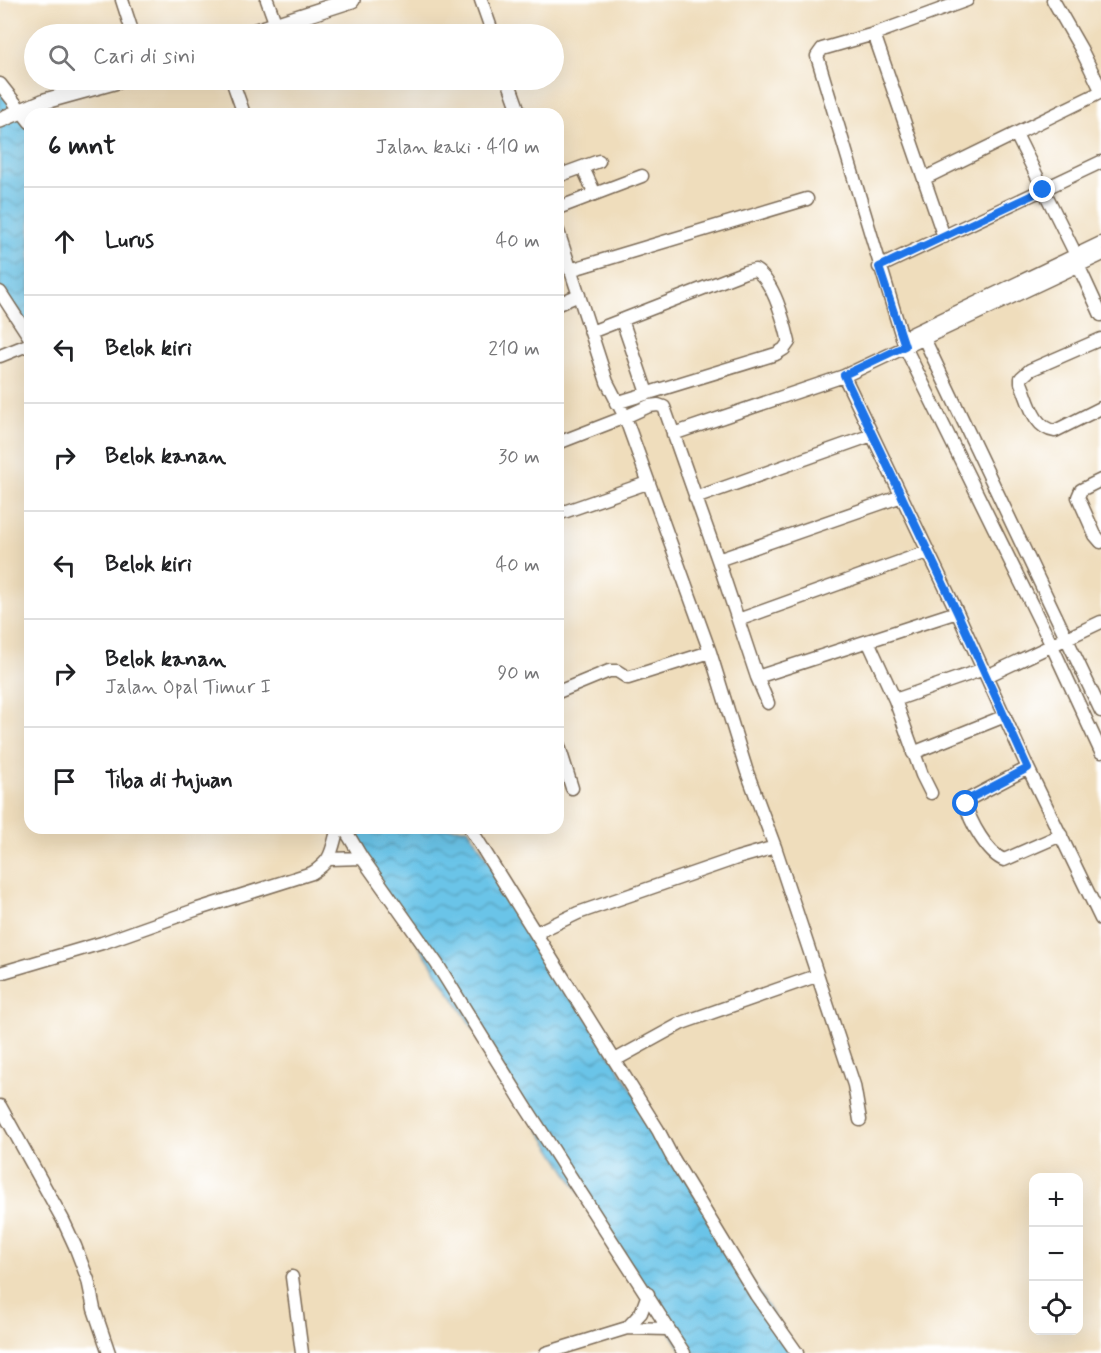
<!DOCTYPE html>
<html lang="id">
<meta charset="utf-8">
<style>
body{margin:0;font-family:Mynerve,sans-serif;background:#f2f2f2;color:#202124}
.controls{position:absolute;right:18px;bottom:18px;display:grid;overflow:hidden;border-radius:12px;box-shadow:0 6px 24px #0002}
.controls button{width:54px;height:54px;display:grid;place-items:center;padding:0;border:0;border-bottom:2px solid #e0e0e0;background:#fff;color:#202124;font:30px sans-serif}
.stop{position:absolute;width:18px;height:18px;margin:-14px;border:4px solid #1a73e8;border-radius:50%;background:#fff}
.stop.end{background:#1a73e8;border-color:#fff;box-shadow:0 2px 6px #0008}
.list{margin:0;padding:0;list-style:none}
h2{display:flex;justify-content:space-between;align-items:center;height:78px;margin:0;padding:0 24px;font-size:26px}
h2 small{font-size:20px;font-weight:400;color:#757577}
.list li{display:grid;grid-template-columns:39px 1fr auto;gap:18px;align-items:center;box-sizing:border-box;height:108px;padding:0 24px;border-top:2px solid #e0e0e0}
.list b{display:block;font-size:22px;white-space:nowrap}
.list p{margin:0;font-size:20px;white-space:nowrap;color:#757577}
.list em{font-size:20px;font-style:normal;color:#757577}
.icon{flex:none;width:33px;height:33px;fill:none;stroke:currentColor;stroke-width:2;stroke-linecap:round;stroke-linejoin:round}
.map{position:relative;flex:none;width:1101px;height:1353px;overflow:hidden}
.search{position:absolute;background:#fff;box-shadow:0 6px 24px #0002;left:24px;top:24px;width:540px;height:66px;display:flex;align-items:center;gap:15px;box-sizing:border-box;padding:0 21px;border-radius:33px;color:#757577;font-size:22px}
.panel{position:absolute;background:#fff;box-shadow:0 6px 24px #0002;left:24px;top:108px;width:540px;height:726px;border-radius:18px}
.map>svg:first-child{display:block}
.water{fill:url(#water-waves);stroke:#527783;stroke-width:1.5}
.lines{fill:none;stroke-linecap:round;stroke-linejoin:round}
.minor-casing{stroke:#7a6955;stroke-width:15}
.tertiary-casing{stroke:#7a6955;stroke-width:18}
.minor{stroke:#fff;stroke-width:12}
.tertiary{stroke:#fff;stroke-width:15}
.route{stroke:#1a73e8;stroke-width:8}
</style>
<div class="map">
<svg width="1101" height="1353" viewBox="0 0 1101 1353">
<defs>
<pattern id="water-waves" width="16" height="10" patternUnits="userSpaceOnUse" patternTransform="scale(1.5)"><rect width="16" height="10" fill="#6ac4e8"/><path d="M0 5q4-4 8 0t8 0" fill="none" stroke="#589fbb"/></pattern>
</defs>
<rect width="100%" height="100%" fill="#fff"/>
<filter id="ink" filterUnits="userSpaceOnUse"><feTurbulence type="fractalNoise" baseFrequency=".0167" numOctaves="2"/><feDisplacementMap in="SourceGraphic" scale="12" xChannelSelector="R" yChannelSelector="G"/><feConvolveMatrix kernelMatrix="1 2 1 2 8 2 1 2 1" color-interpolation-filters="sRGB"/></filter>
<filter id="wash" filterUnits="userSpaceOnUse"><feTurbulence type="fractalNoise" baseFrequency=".008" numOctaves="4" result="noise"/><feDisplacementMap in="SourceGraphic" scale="24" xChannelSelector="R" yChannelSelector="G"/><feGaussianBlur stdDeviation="1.35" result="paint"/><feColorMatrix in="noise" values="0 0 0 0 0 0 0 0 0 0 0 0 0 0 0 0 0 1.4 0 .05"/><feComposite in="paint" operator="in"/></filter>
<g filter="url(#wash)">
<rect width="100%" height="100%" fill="#efddbc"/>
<path class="water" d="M0,84L30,122V338L0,292Z
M343,828H468L797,1353H684Z"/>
</g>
<g filter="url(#ink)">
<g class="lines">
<defs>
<path id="minor" d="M122,0L133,34
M267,0L276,25
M481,0L493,34
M967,0L874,34L822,49L817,56L905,347L1052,646L1101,752
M1053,0L1081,49L1101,90
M874,34L944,237
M232,80L244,114
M508,80L520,114
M0,84L30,122
M1016,134L1076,255L1078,265L1101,315
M583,168L595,194
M558,176L599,161
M925,178L1101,92
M558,208L642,176
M558,231L607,382L625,417L710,652L747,772L775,847L854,1085L860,1120
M879,267L1101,162
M570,270L807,199
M0,292L30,338
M558,304L579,295
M622,320L647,393
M920,330L1101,711
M591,332L745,272L755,270C774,281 784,321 789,342L784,349L776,354L616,403
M903,338L1101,243
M1101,339L1030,370L1021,378V383C1029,401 1033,428 1055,431L1101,408
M0,356L30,344
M844,376L957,612L1028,768L1101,919
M673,434L844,376L1101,255
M558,443L625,417L649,406L658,405L664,407L718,560L757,677L768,703
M1101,480L1081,490L1078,497L1095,535L1101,542
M695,498L872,435
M558,514L647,483
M718,560L902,496
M738,620L927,552
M868,641L895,700L922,775L931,793
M987,676L1101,622
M757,677L957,612
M558,692L609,671H617L628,678L710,652
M895,700L984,669
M558,743L572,788
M913,753L1005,716
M1028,768L971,798L966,804C969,821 988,854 1004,860L1061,835
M344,828L362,858L437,964L525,1106L684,1353
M470,828L658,1130L671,1155L756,1295L797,1353
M329,859L362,858
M536,933L578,913L737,858L775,847
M0,973L102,943L198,909L312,873C333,860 331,851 338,828
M615,1060L682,1023L816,976
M0,1106L63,1220L75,1246L88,1280L94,1309L109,1353
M292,1277L302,1353
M627,1328L641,1313L648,1294
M546,1353L627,1328L667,1329"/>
<path id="tertiary" d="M247,34L352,0
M0,120L45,101L121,80"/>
</defs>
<use href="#minor" class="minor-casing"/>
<use href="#tertiary" class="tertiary-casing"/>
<use href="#minor" class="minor"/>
<use href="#tertiary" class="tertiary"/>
</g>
</g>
<g class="lines" filter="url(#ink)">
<path class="route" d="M966,804L971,798L1028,768L957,612L844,375L905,346L879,267L1043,190"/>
</g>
</svg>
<div class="controls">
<button>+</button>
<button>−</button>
<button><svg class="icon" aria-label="locate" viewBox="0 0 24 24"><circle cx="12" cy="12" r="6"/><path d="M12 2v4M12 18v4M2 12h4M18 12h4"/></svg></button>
</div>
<div class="stop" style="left:966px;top:804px"></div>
<div class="stop end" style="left:1043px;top:190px"></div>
<div class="search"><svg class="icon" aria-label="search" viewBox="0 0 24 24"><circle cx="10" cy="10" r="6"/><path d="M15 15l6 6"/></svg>Cari di sini</div>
<section class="panel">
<h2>6 mnt<small>Jalan kaki · 410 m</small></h2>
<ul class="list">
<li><svg class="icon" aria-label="ahead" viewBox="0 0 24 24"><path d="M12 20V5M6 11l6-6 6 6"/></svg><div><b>Lurus</b></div><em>40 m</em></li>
<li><svg class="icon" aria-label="left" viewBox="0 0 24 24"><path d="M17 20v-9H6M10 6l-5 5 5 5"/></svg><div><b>Belok kiri</b></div><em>210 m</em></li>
<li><svg class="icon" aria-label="right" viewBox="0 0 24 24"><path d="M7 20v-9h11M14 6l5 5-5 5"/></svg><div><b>Belok kanan</b></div><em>30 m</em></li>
<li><svg class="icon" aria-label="left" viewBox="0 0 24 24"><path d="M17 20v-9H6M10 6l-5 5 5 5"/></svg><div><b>Belok kiri</b></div><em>40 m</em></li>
<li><svg class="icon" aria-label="right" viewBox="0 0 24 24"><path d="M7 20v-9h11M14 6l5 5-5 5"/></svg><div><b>Belok kanan</b><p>Jalan Opal Timur I</p></div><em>90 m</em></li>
<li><svg class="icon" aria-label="arrive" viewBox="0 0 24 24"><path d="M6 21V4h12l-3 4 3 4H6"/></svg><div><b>Tiba di tujuan</b></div></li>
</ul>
</section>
</div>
